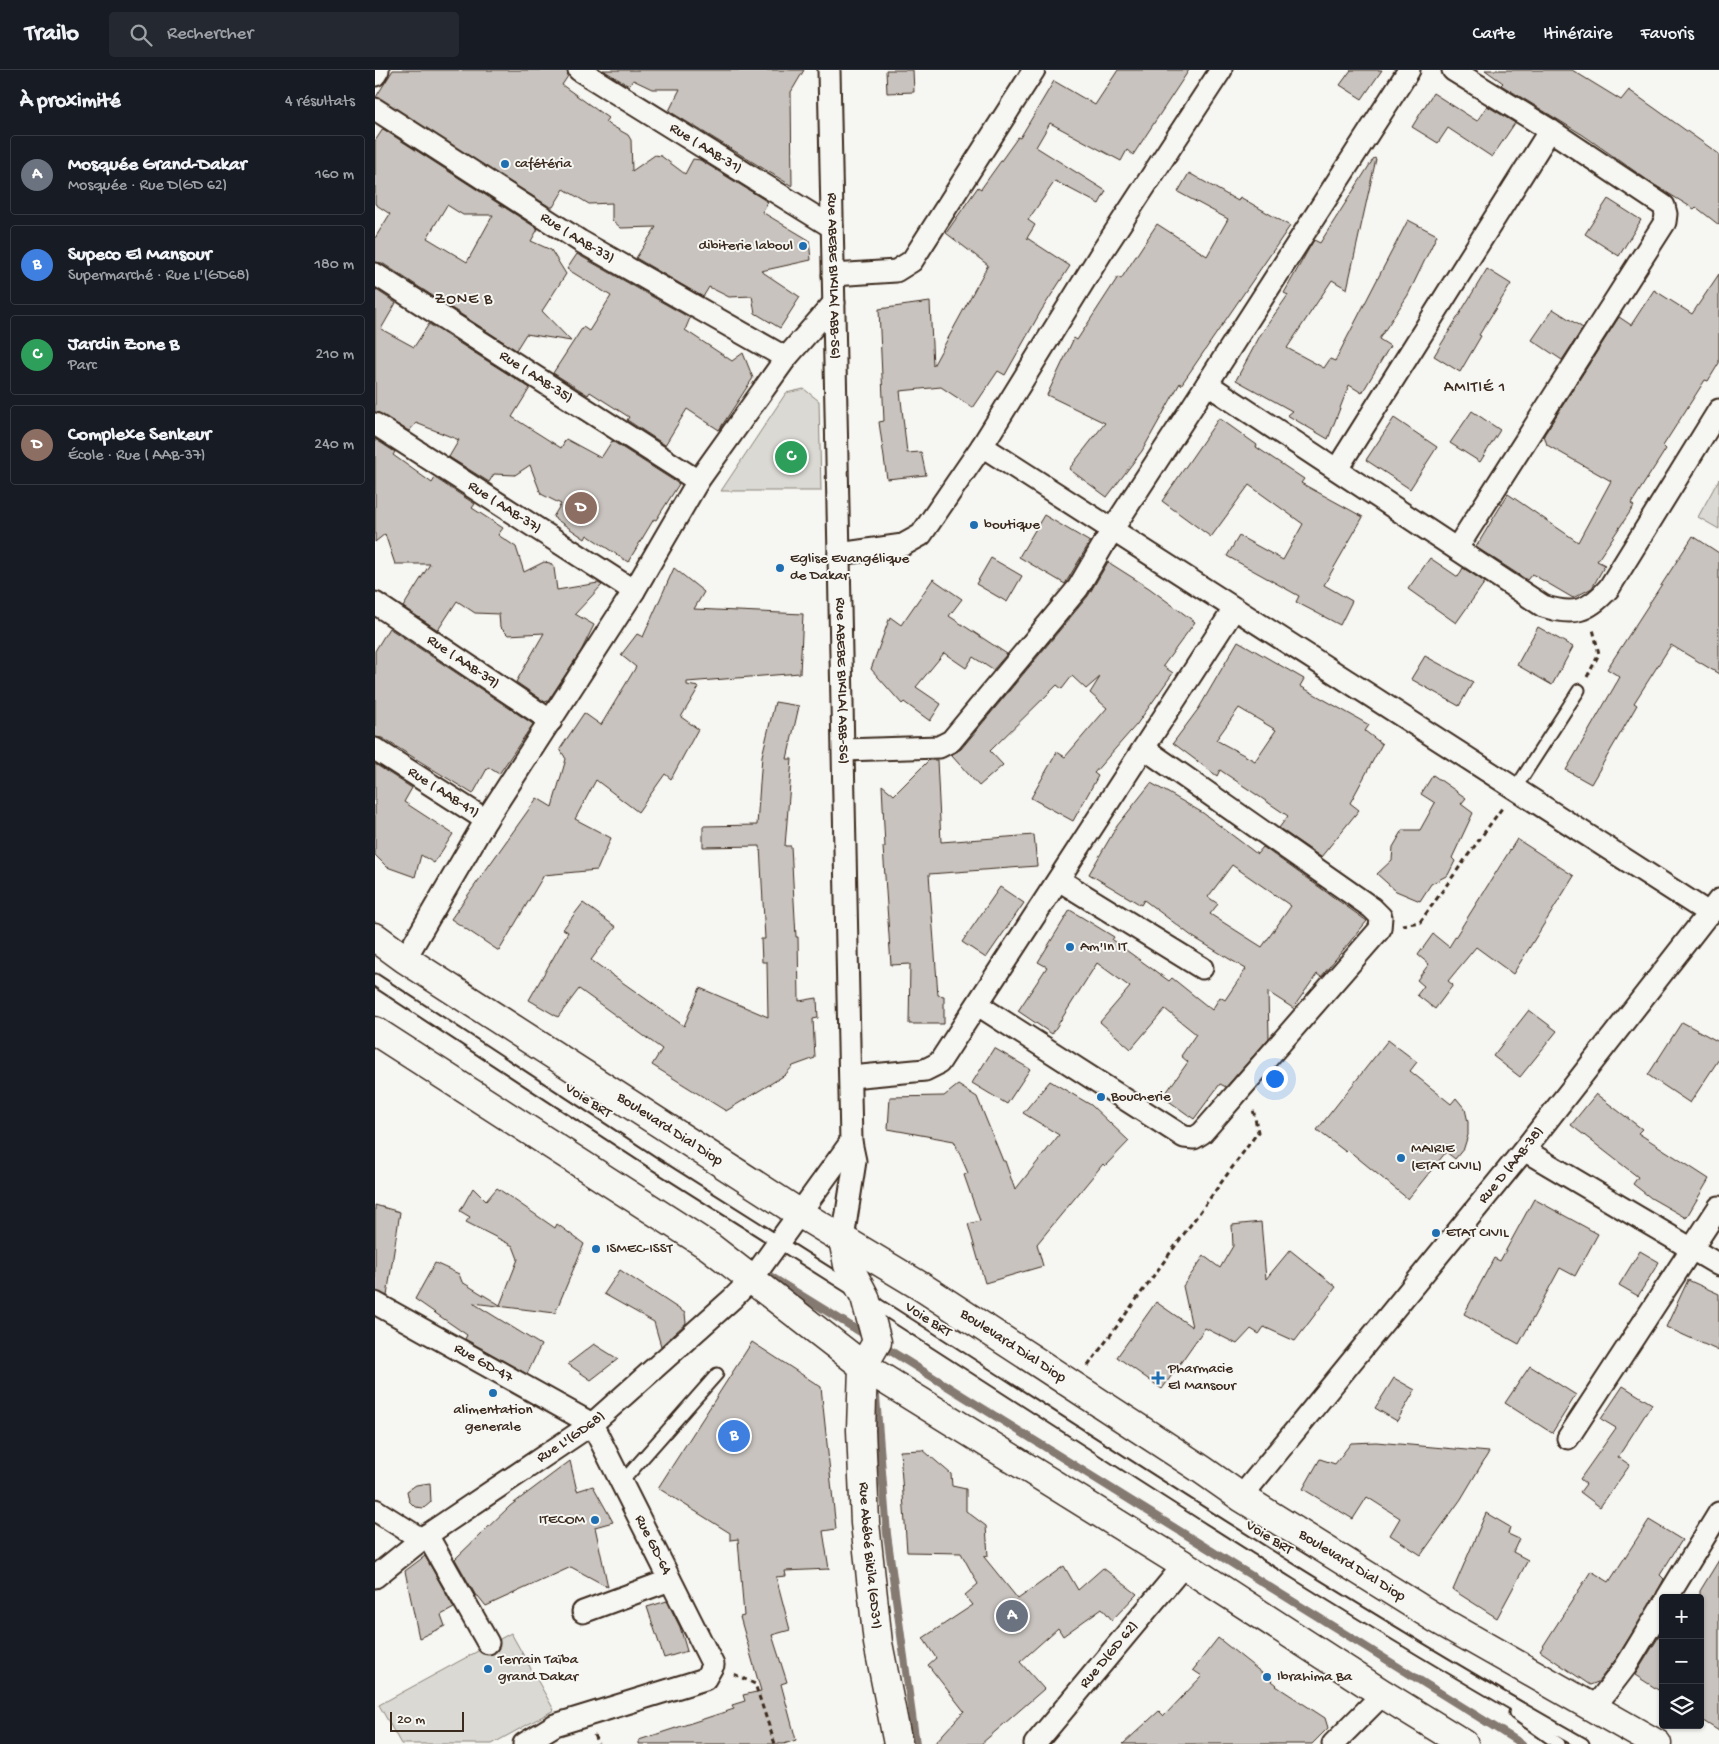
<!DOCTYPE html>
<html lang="fr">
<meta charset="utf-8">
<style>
body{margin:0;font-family:"Gochi Hand",sans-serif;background:#242831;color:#f1f3f6}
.controls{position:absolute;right:15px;bottom:15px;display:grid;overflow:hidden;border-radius:5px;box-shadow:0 1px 4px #0004}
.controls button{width:45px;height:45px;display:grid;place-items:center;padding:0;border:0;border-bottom:1px solid #363941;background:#171b24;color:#f1f3f6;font:25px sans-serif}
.scale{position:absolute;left:15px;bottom:12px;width:74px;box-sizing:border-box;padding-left:5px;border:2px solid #3b2a1e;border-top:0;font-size:14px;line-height:18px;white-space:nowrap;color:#3b2a1e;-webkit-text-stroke:4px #f6f6f2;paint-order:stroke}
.you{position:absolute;left:899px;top:1008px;width:18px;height:18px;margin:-12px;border:4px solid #fff;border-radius:50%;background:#1a73e8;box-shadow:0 0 0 8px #1a73e833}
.badge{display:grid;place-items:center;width:32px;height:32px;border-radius:50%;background:#ea580c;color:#fff;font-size:16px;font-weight:700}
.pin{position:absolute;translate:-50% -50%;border:2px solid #fff;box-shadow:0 1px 5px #0006}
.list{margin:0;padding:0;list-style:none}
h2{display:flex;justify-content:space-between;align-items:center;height:65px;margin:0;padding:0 20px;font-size:21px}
h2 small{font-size:16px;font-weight:400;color:#9ea1a6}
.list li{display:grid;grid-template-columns:32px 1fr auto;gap:15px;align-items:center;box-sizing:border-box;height:80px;margin:0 10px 10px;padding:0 10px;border:1px solid #363941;border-radius:5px}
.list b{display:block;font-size:19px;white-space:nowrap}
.list p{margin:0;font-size:16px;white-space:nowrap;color:#9ea1a6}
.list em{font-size:16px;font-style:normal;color:#9ea1a6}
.icon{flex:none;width:28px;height:28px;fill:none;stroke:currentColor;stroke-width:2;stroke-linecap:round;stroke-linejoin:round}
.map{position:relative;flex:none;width:1344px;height:1674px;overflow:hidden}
header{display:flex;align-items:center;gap:30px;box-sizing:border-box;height:70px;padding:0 25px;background:#171b24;border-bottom:1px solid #363941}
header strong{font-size:24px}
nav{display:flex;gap:28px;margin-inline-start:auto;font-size:18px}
.search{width:350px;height:45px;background:#242831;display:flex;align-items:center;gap:12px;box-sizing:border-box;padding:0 18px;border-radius:5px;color:#9ea1a6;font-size:19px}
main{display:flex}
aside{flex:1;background:#171b24}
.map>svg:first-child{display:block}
.green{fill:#dad9d3;stroke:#8a8278}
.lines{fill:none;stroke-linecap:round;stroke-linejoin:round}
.stream{stroke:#857a71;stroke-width:8}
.building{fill:#c8c3be;stroke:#3b2a1e;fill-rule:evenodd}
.service-casing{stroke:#3b2a1e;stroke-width:15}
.minor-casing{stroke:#3b2a1e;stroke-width:25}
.tertiary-casing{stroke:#3b2a1e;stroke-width:31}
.secondary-casing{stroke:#3b2a1e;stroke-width:31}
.path{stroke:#3b2a1e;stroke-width:3;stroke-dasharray:5 4;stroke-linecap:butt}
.service{stroke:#f6f6f2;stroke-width:11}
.minor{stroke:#f6f6f2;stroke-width:21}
.tertiary{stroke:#f6f6f2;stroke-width:28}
.secondary{stroke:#f6f6f2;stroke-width:28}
.poi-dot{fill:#1f6fb2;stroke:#f6f6f2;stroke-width:2}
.labels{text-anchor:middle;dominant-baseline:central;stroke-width:4;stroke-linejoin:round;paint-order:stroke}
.street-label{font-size:15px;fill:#3b2a1e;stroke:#f6f6f2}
.poi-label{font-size:15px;fill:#3b2a1e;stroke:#f6f6f2;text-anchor:start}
.neighbourhood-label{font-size:16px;letter-spacing:1px;fill:#3b2a1e;stroke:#f6f6f2}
</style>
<header>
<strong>Trailo</strong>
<div class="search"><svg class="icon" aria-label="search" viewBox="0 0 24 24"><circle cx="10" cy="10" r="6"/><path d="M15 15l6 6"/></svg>Rechercher</div>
<nav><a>Carte</a><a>Itinéraire</a><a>Favoris</a></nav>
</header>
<main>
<aside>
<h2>À proximité<small>4 résultats</small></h2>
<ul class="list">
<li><span class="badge" style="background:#6b7280">A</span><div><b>Mosquée Grand-Dakar</b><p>Mosquée · Rue D(GD 62)</p></div><em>160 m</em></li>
<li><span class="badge" style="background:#3f7fe0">B</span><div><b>Supeco El Mansour</b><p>Supermarché · Rue L'(GD68)</p></div><em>180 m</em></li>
<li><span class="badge" style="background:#2e9e5b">C</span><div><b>Jardin Zone B</b><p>Parc</p></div><em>210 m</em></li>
<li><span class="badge" style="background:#8d6e63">D</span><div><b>Complexe Senkeur</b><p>École · Rue ( AAB-37)</p></div><em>240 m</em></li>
</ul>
</aside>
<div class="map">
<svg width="1344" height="1674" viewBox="0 0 1344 1674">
<rect width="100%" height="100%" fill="#f6f6f2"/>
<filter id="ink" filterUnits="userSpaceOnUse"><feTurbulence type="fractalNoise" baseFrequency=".02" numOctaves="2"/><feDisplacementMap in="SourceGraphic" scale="10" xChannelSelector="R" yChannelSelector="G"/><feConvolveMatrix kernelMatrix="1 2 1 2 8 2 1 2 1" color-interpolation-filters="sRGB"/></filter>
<g filter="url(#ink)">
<path class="green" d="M429,319L444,331L446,421H346L411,323Z
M1344,409V459L1323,447Z
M136,1563L179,1640L117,1674H26L4,1635Z"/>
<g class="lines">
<path class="stream" d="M385,1200L492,1266
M506,1275L1147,1674
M500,1314L512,1464L541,1674"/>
</g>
<path class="building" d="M18,0H192L193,6L187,15L233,48L230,52L253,65L256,70L257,101L280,85L286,86L310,104L318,89L325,90L393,132L387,142L434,170L436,190L386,201L425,227L405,258L380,243L377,226L354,227L334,217L328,227L261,188L281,157L246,158L237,150V133L214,134L189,119L178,137H175L1,27Z
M228,0H429L416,22L417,116L294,41L305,19H277L258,10L254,16Z
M511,0H538L539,22L512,23Z
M743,0H814L758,85L752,80L746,91L675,53L661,77L731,121L724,134L680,111L653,150L660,155L652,168L695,196L666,241L630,305L623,301L598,338L566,317L525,321L532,383L546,382L551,405L512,409L504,352L509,351L504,239L555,232L558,296L613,195L571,163L603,117L606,119L643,67L645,68L679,11L720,35Z
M976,0H1007L987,29L965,15Z
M1110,0H1197L1246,30L1254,20L1344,84V155L1321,137L1319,139L1278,114L1208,65L1126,15L1128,13Z
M1058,23L1102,51L1112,36L1140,53L1117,87L1073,58L1063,73L1037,57Z
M8,59L163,159L156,171L176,180L191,204L167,241L196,271L151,264L141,280L7,193L0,192V168L15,144L0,134V71ZM72,135L88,145H118L92,192L52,168Z
M999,88L1001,89L972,219L957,210L912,278L949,298L955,289L960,291L1033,150L1062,165L1033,225L1004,269L1015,276L987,323L974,315L953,369L912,345L917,341L861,310L886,264L913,225L909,223L932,182L939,170L945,173Z
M814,103L863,131L865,127L915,156L806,315L805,313L767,381L732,427L694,399L730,353L672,325L699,268L702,270L743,207L746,209L782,154L832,186L853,149L803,122Z
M1233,129L1266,150L1244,186L1210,164Z
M202,184L315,248L310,260L357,291L368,283L378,308L344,360L312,339L290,375L252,350L254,347L215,322L213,325L178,303L208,257L214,261L236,226L192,199Z
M1112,199L1136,214L1104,265L1106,266L1085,302L1059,286Z
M1344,204V293L1333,311L1330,310L1288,376L1291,379L1256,434L1259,436L1222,491L1230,495L1217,518L1198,528L1157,504L1152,510L1101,477L1133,424L1203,472L1236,411L1172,375L1169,365L1244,247L1256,255L1279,220L1317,244Z
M0,219L21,233L6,259L39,277L54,254L155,318L137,347L186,378L191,369L226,388L237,371L304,414L281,450L279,449L253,492L212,465L210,469L178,447L186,434L166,424L155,395L140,405L119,404L114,412L74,387L84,370L41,353L34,361L0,342Z
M1178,239L1208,258L1187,290L1157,270Z
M1097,341L1125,360L1105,392L1075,373Z
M844,348L882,375L881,377L929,409L926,413L988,447L949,515L977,531L965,555L921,532L924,526L852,486L864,466L908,490L928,454L874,415L836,467L787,431Z
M1019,348L1062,377L1035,419L991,390Z
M0,369L20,382L18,385L57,413L60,408L100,434L97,438L128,458L123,465L141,477L149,502L169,492L175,493L179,498L182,520L223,513L227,515L200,544L219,555L206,581L173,631L170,632L141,612L169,563L133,565L125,557L124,544L100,543L82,531L63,560L28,537L55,494H20L10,464L0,472Z
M669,445L715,472L690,514L644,487Z
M1318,466L1344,483V604L1296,575L1259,633L1262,635L1216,714L1191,700L1245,607L1232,599Z
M616,488L647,506L632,532L601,514Z
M1055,488L1083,507L1088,498L1110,512L1081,553L1033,519Z
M733,492L774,518L820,552L788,596L798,603L762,654L719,703L723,706L698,751L656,728L682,682L690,687L732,638L715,623L725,607L711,619L697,606L687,619L682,615L615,681L628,695L604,716L576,685L586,679L713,526Z
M299,498L329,522L319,539L428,544L425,603L312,612V615L324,617L306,647L323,659L296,709L290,704L263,742L221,710L200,749L236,768L222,800L169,805L124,881L76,849L162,728L177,737L191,689L185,679L209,643L226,655L261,597L246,585L262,564L268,567Z
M558,509L587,529L574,546L632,584L618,600L598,587L591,598L569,583L541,617L566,634L555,651L529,632L527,634L496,599L515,547L526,555Z
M1163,557L1198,577L1177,615L1142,595Z
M14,558L158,654L124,704L113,697L98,724L7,668L0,667V581Z
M863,571L929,609L925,616L994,655L990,661L1007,674L975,733L984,740L946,787L904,758L913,746L845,700L842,706L798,673L824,638ZM864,638L901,660L880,691L841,670Z
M1050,586L1098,612L1084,636L1036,609Z
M400,632L424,636L412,689H417L410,776H416L421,867H423L424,931L442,928L443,948L438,949L440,988L418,996L410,1005L351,1041L277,995L287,979L204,919L183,947L154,930L193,862L188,859L208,833L241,857L216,890L309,956L325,918L393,947L392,892H387L386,869H390L385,776L328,777V756L382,755L387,686Z
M554,690H562L566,772L659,765L662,796L554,804L563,925L569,926V954H534L535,894L516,895L508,777H510L507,715L519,725Z
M0,694L37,718L29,732L78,764L59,793L46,785L40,807L12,797L0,785Z
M1058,705L1091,728L1086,734L1098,743L1077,788L1080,791L1073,805L1056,814L1045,831L1021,821L1002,804L1017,790L1018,777L1028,760H1045L1060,733L1046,724Z
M776,713L828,743L882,784L888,777L992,851L946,907L942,904L918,938L893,922L894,968L851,1017L845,1014L819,1049L788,1027L813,992L806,986L821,964L790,939L756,979L725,952L755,917L722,893L677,964L643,941L672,897L663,892L695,840L739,867L737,870L794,911L797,908L837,940L845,927L850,930L871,899L818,867L769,830L766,835L714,804L742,756ZM857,795L916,836L887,877L835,844L843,834L833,827Z
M1142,769L1199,806L1138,904L1101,877L1073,911L1078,915L1060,939L1042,925L1049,916L1042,910L1054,894L1043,885L1058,864L1074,877Z
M625,817L649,833L611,888L587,872Z
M1154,940L1182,961L1145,1007L1118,986Z
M1307,952L1344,972V989L1315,1033L1273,1005Z
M1013,970L1042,992L1035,1001L1076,1034L1081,1028L1090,1039L1093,1052V1065L1089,1078L1080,1089L1071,1082L1033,1129L973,1080L971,1082L942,1060Z
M619,978L655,999L632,1034L597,1013Z
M675,1011L716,1035L754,1071L730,1096L728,1094L662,1174L668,1196L610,1213L593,1154L605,1151L589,1105L593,1103L579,1071L513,1059L515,1027L569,1026L583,1015L602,1027L628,1091H630L640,1120L684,1065L648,1043Z
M1221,1024L1267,1059L1263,1063L1334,1109L1311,1148L1276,1128L1258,1114L1263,1107L1196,1055Z
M98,1118L111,1131L122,1118L180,1158L182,1154L209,1174L180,1243L98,1233L166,1275L152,1304L90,1269L92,1265L40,1229L60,1193L84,1204L87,1212L125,1235L143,1189L138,1176L91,1152L95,1147L85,1141Z
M1159,1129L1223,1164L1200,1206L1185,1198L1144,1274L1089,1244L1119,1188L1125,1191Z
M0,1135L25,1142L12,1226L0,1221Z
M886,1152L891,1209L915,1180L961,1217L920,1271L889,1257L884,1264L876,1259L862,1274L830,1258L787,1319L742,1287L781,1232L817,1257L808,1216L829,1186L845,1198L858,1176L857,1155Z
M1265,1181L1284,1192L1263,1226L1244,1215Z
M245,1200L310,1243L311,1253L286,1276L279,1252L229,1224Z
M1313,1210L1344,1224V1281L1291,1257Z
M377,1272L446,1317L461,1459L448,1461L454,1499L410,1501L411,1506L401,1507L415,1560L397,1565L412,1612L406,1614L421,1670L409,1674H264V1670L359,1639L357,1635L370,1631L368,1625L386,1621L365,1547L369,1546L363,1469L355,1470V1463L283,1418Z
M219,1274L243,1289L216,1310L193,1294Z
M1155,1296L1201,1325L1177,1363L1130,1333Z
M1019,1308L1040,1320L1022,1351L1000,1338Z
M1248,1316L1277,1334L1243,1387L1255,1395L1225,1437L1205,1422L1211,1414L1205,1409L1241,1358L1226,1349Z
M1001,1372L1114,1382L1086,1429L1046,1485L1015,1465L1025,1448L992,1427L978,1449L928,1419L945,1389L960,1394L976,1373Z
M548,1380L576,1404L577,1416L591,1419V1441L611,1456L613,1486L609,1487L643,1529L689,1496L703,1520L728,1498L762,1524L737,1550L727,1538L688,1566L683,1558L645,1592L669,1619L606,1674H559L589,1641L553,1595L561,1588L548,1568L598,1535L590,1525L603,1514L586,1483L532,1482L525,1381Z
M195,1391L202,1421L218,1416L238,1452L220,1457L233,1517L196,1497L111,1536L103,1526H101L80,1489L135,1436Z
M55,1413L56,1432L49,1438L40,1437L34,1431L32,1421L41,1415Z
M1111,1443L1135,1457L1133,1464L1144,1469L1138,1482L1153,1490L1122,1548L1078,1520Z
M1274,1450L1307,1470L1285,1505L1289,1509L1280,1526L1241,1589L1223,1612L1215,1615L1165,1581L1216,1501L1234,1512Z
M50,1486L79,1538L66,1545L70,1556L44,1568L30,1501Z
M1344,1490V1661L1325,1649V1521Z
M292,1531L305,1557L312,1581L289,1588L272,1537Z
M1288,1560V1623L1260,1605Z
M843,1568L902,1615L901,1616L950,1648L953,1658L937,1674H748L784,1641L789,1646L827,1606L818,1600Z"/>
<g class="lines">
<defs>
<path id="service" d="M1140,719L1204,620
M0,910L280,1094L479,1220
M495,1230C731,1381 964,1537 1208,1674
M246,1413L342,1304
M1140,1643L1184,1674"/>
<g id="minor">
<path id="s1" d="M204,0L457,157"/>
<path id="s2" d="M454,0L476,1072L480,1091L468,1169"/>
<path d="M1078,0L1175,60L1289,136L1291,144L1290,152L1082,478"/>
<path d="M0,5L3,0"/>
<path id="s3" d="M0,39L205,171L411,288"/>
<path id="s4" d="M0,204L323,411"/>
<path d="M458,205L521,201L537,191L659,0"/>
<path d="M832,314L1034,0"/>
<path id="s5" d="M0,354L259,521"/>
<path d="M607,376L1335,844"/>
<path d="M962,399L1175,60"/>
<path d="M464,484L528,475L546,465L607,376L725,185L846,0"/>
<path id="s6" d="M0,533L176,651"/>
<path id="s7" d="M0,679L111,750"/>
<path d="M469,680L564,677L576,671L703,518L737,460L832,314L1168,536C1198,546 1213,542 1234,518L1344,340"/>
<path d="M684,810L827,898"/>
<path d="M30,889L111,750L259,521L323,411L411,288L459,233"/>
<path d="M603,935L809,1067L819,1068L827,1063L1005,859L1006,847L997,838L770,679"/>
<path d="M476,1007L550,1000L564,993L859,539"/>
<path d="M1149,1080L1344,1195"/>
<path id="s8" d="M0,1233L217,1354L338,1595L330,1609L180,1655L149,1674"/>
<path d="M1193,1368L1344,1137"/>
<path id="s9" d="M866,1427L1149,1080L1344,830"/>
<path d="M0,1440L46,1469"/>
<path d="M52,1465L113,1573"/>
<path id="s10" d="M0,1507L52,1465L217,1354L357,1229L377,1209L476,1072"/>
<path d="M1292,1528L1344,1443"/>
<path d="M208,1542L295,1510"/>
<path d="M1218,1639L1251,1596L1288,1535"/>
<path id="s11" d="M660,1674L809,1495"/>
<path d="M958,1674L1008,1624"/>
</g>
<g id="tertiary">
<path id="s12" d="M0,867L30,889L424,1143L547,1217L826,1399L866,1427L1062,1549L1282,1674"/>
</g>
<g id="secondary">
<path d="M0,961L335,1177L488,1296L809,1495L1008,1624L1089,1674"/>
<path d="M468,1169L473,1195L490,1227L502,1272L488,1296"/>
<path id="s13" d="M488,1296L486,1360L490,1453L503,1573L523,1674"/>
</g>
</defs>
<use href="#service" class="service-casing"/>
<use href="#minor" class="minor-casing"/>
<use href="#tertiary" class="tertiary-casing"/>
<use href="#secondary" class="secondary-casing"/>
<path class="path" d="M1212,607L1224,584L1218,559
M1027,855L1045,852L1127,738
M713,1296L883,1062L878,1039
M359,1604L380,1614L400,1674
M219,1665L223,1674"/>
<use href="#service" class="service"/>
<use href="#minor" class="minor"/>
<use href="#tertiary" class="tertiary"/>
<use href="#secondary" class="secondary"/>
</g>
</g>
<g class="poi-dot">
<circle cx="130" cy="94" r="5"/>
<circle cx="428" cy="176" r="5"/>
<circle cx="599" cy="455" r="5"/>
<circle cx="405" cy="498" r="5"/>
<circle cx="695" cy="877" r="5"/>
<circle cx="726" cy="1027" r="5"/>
<circle cx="1026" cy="1088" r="5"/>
<circle cx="1061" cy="1163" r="5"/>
<circle cx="221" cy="1179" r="5"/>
<path d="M780.5 1300.5h5v5h5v5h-5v5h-5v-5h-5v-5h5z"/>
<circle cx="118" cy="1323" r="5"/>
<circle cx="220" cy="1450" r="5"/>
<circle cx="113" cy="1599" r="5"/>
<circle cx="892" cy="1607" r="5"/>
</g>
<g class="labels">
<g class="street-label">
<text stroke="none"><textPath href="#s1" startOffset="149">Rue ( AAB-31)</textPath></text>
<text stroke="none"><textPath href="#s3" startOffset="240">Rue ( AAB-33)</textPath></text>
<text stroke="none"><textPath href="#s2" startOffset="206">Rue ABEBE BIKILA( ABB-56)</textPath></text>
<text stroke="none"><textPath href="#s4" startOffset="191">Rue ( AAB-35)</textPath></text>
<text stroke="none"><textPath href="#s5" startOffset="154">Rue ( AAB-37)</textPath></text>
<text stroke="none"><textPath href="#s6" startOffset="106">Rue ( AAB-39)</textPath></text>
<text stroke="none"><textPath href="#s2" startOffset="611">Rue ABEBE BIKILA( ABB-56)</textPath></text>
<text stroke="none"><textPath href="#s7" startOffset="81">Rue ( AAB-41)</textPath></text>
<text transform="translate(213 1031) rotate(33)">Voie BRT</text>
<text stroke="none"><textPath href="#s12" startOffset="352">Boulevard Dial Diop</textPath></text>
<text stroke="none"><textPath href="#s9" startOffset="428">Rue D (AAB-38)</textPath></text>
<text transform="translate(553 1250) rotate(33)">Voie BRT</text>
<text stroke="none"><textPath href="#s12" startOffset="758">Boulevard Dial Diop</textPath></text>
<text stroke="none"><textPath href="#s8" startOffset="124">Rue GD-47</textPath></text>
<text stroke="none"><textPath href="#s10" startOffset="241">Rue L'(GD68)</textPath></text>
<text transform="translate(894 1468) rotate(32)">Voie BRT</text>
<text stroke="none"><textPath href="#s8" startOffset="384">Rue GD-64</textPath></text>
<text stroke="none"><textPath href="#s13" startOffset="190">Rue Abébé Bikila (GD31)</textPath></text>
<text stroke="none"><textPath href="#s12" startOffset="1162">Boulevard Dial Diop</textPath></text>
<text stroke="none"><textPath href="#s11" startOffset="116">Rue D(GD 62)</textPath></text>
</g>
<g class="poi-label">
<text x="140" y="94">cafétéria</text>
<text x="418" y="176" text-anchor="end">dibiterie laboul</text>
<text x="609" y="455">boutique</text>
<text x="415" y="489">Eglise Evangélique<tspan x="415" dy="17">de Dakar</tspan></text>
<text x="705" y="877">Am'In IT</text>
<text x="736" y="1027">Boucherie</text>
<text x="1036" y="1079">MAIRIE<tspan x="1036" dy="17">(ETAT CIVIL)</tspan></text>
<text x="1071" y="1163">ETAT CIVIL</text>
<text x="231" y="1179">ISMEC-ISST</text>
<text x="793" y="1299">Pharmacie<tspan x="793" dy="17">El Mansour</tspan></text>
<text x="118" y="1340" text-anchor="middle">alimentation<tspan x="118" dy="17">generale</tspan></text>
<text x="210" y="1450" text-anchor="end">ITECOM</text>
<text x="123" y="1590">Terrain Taïba<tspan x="123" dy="17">grand Dakar</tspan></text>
<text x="902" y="1607">Ibrahima Ba</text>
</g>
<g class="neighbourhood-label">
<text x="89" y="230">ZONE B</text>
<text x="1100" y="318">AMITIÉ 1</text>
</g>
</g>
</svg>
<div class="controls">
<button>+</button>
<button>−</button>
<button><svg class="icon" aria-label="layers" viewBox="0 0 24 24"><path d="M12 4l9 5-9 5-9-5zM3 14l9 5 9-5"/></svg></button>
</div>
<div class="scale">20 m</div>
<div class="you"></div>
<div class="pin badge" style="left:637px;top:1546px;background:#6b7280">A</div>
<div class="pin badge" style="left:359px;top:1366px;background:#3f7fe0">B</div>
<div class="pin badge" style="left:416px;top:387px;background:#2e9e5b">C</div>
<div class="pin badge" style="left:206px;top:438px;background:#8d6e63">D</div>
</div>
</main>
